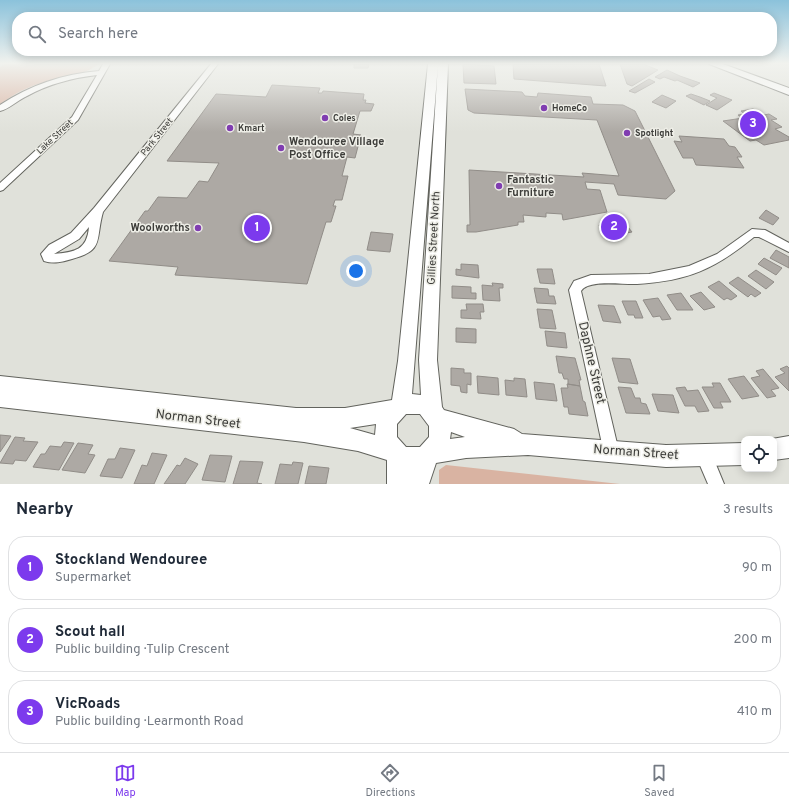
<!DOCTYPE html>
<meta charset="utf-8">
<style>
body{margin:0;font-family:Overpass,sans-serif;background:#f2f2f3;color:#1f2937}
.controls{position:absolute;right:12px;bottom:12px;display:grid;overflow:hidden;border-radius:8px;box-shadow:0 2px 10px #0003}
.controls button{width:36px;height:36px;display:grid;place-items:center;padding:0;border:0;border-bottom:1px solid #e0e1e3;background:#fff;color:#1f2937;font:20px sans-serif}
.you{position:absolute;left:356px;top:271px;width:14px;height:14px;margin:-10px;border:3px solid #fff;border-radius:50%;background:#1a73e8;box-shadow:0 0 0 6px #1a73e833}
.badge{display:grid;place-items:center;width:26px;height:26px;border-radius:50%;background:#7c3aed;color:#fff;font-size:13px;font-weight:700}
.pin{position:absolute;translate:-50% -50%;border:2px solid #fff;box-shadow:0 1px 4px #0006}
.list{margin:0;padding:0;list-style:none}
h2{display:flex;justify-content:space-between;align-items:center;height:52px;margin:0;padding:0 16px;font-size:17px}
h2 small{font-size:13px;font-weight:400;color:#747a83}
.list li{display:grid;grid-template-columns:26px 1fr auto;gap:12px;align-items:center;box-sizing:border-box;height:64px;margin:0 8px 8px;padding:0 8px;border:1px solid #e0e1e3;border-radius:16px}
.list b{display:block;font-size:15px;white-space:nowrap}
.list p{margin:0;font-size:13px;white-space:nowrap;color:#747a83}
.list em{font-size:13px;font-style:normal;color:#747a83}
.icon{flex:none;width:22px;height:22px;fill:none;stroke:currentColor;stroke-width:2;stroke-linecap:round;stroke-linejoin:round}
.map{position:relative;flex:none;width:789px;height:484px;overflow:hidden}
.search{position:absolute;background:#fff;box-shadow:0 2px 10px #0003;left:12px;right:12px;top:12px;height:44px;display:flex;align-items:center;gap:10px;box-sizing:border-box;padding:0 14px;border-radius:16px;color:#747a83;font-size:15px}
.sheet{height:268px;background:#fff}
nav{display:flex;justify-content:space-around;align-items:center;box-sizing:border-box;height:56px;border-top:1px solid #e0e1e3;background:#fff;font-size:11px;color:#747a83}
nav a{display:grid;justify-items:center;gap:2px}
nav .on{color:#7c3aed}
.map>svg:first-child{display:block}
.green{fill:#d9b3a2}
.building{fill:#ada9a4;stroke:#918d88}
.lines{fill:none;stroke-linecap:round;stroke-linejoin:round}
.minor-casing{stroke:#62635d;stroke-width:2}
.secondary-casing{stroke:#62635d;stroke-width:2}
.minor{fill:#fff;fill-rule:evenodd}
.secondary{fill:#fff;fill-rule:evenodd}
.poi-dot{fill:#803db1;stroke:#eeeee7;stroke-width:1.5}
.labels{text-anchor:middle;dominant-baseline:central;stroke-width:3;stroke-linejoin:round;paint-order:stroke}
.far-poi-label{font-size:9px;font-weight:bold;fill:#3d3d3a;stroke:#eeeee7;text-anchor:start}
.far-street-label{font-size:9px;fill:#3d3d3a;stroke:#eeeee7}
.poi-label{font-size:11px;font-weight:bold;fill:#3d3d3a;stroke:#eeeee7;text-anchor:start}
.street-label{font-size:11px;fill:#3d3d3a;stroke:#eeeee7}
.near-street-label{font-size:13px;fill:#3d3d3a;stroke:#eeeee7}
</style>
<div class="map">
<svg width="789" height="484" viewBox="0 0 789 484">
<rect width="100%" height="100%" fill="#e0e1da"/>
<path class="green" d="M4,64H98C87,76 47,79 30,87C19,91 9,98 0,104V67Z
M446,465L620,484H439V470Z"/>
<path class="building" d="M354,64H368L369,65L368,68H354Z
M463,64L494,66L496,84L464,83Z
M513,64H599L606,86L514,79Z
M620,64H643L658,70L632,86L627,84Z
M667,70L680,76L700,83L693,87L677,80L675,81L664,77L660,79L655,77Z
M649,79L655,82L635,93L629,91Z
M272,85L320,88L318,93H322L323,91L364,94L363,100H366L365,103L374,104L371,111H360L353,134L361,135L355,158L347,157L342,176H348L342,200H335L333,206H336L331,222H326L307,284L175,275L178,267L109,261L145,211H148L158,197L187,198L199,181L208,182L219,163L167,161L216,94L266,97Z
M465,89L522,92L525,96L537,97L538,93L591,97L593,104L623,105L635,111L675,191L666,199L618,195L614,184L585,182L587,189L600,190L607,212L563,220L562,214L546,213V217L523,215L524,222H518V225L476,232H467V225H470L469,170L584,177L582,173L619,176L597,120L474,113L468,110Z
M714,93L732,100L717,110L706,105L717,98L710,95Z
M691,94L700,97L710,101L704,105L686,96Z
M662,95L676,101L666,108L652,102Z
M753,109L764,115L769,114L777,119L771,120L782,127L775,129L789,137V140L764,145L756,140L750,141L723,121L743,118L738,115L745,114L741,111Z
M679,136L724,139L729,146L735,147L742,157H737L744,168L696,165L693,158H683L674,141L682,142Z
M766,210L779,218L773,225L759,218Z
M623,221L632,232L616,235L611,229L602,230L599,225Z
M371,232L393,234L390,252L367,250Z
M776,250L789,257V268L770,258Z
M764,258L782,268L776,275L758,264Z
M461,264L478,265L479,278L456,275V269L461,270Z
M537,269H552L555,284L540,283Z
M756,270L774,282L766,289L748,276Z
M738,277L761,293L755,297L751,294L748,297L729,283Z
M719,281L737,296L731,300L727,298L724,300L708,287Z
M492,283L503,284V288H499L500,301L483,300L482,285L493,286Z
M452,286L471,287V293H476V299L452,298Z
M534,288L548,289L549,296H554L556,304L537,303Z
M701,292L715,307L704,310L690,296Z
M681,293L693,310H677L667,295Z
M658,298L671,319L662,320L660,316L653,317L643,300Z
M622,301H636L643,318H635L634,315H628Z
M466,304H483L484,312H480L481,319L461,318V310H467Z
M598,305L614,306L621,323L603,321Z
M537,309L552,310L556,329L540,328Z
M456,328L476,329V343L456,342Z
M545,331L565,333L567,348L547,346Z
M556,356L575,358L581,380H579L580,386L568,384V379H564L562,373H559Z
M612,358L630,359L638,384L619,382Z
M787,366L789,368V391L775,377L785,373L780,369Z
M451,368L464,369V373H471V385L467,384V393L461,392L460,386L451,385Z
M763,369L779,388L771,390L776,396L767,398L751,378L760,376L756,371Z
M477,376L498,378L499,395L478,393Z
M744,376L759,396L742,399L728,379Z
M514,378L525,379L527,397L506,395L505,380L514,381Z
M534,382L554,384L557,401L536,399Z
M712,383H720L731,402H720L723,408H714L702,387H714Z
M567,384L580,386L583,401L585,402L588,416L569,414L568,407H564L561,388H568Z
M618,387L631,388L635,398H640L641,403L646,404L650,414L626,413Z
M685,387L687,391L698,390L709,411L698,412L695,406H685L676,388Z
M652,394L673,395L679,413L658,411Z
M0,435L11,436L0,452Z
M15,437L25,438L23,441L38,442L26,461L15,460L13,464L0,463Z
M64,442L74,443L59,470L33,467L41,454H45L50,446L61,447Z
M78,443L93,445L88,454L95,455L85,473L62,470Z
M120,448L135,450L122,478L100,476L108,459H115Z
M152,453L167,455L154,484H134L142,465L147,466Z
M210,455L232,456L225,482L202,480Z
M185,458L198,464L185,484H164L177,465L180,466Z
M240,461L263,462L257,483L262,484H233Z
M293,462L303,463L298,484H275L280,464L292,465Z
M309,466L329,468L326,484H305Z"/>
<g class="lines">
<defs>
<path id="minor" d="M103,64H110L78,120L3,190L0,191V183L72,117L97,75C72,78 49,84 27,96C18,100 9,109 0,111V105C30,85 63,74 99,71Z
M211,64H218L103,212C95,240 105,250 72,259C62,262 54,264 44,261L41,254L49,245L71,233L94,208ZM89,227C87,250 75,252 54,254L79,239Z
M752,229L765,230L789,243V252L759,237H754C715,269 688,281 637,284C624,285 589,279 581,291L619,452L617,458L611,460L605,458L569,290L574,281L591,275L649,274L689,266L717,254Z
M704,448L710,450L724,484H708L696,456L698,450Z"/>
<path id="secondary" d="M428,64H438L412,394L421,395L419,360L438,64H448L437,360L442,407L444,410L514,429L522,434L666,445L744,443V465L666,467L528,455L466,458L436,463L429,484H387V460L358,451L304,442L0,407V376L296,408H345L392,400L398,361ZM406,414H420L429,426V437L420,447H406L397,437V424ZM376,424L375,435L350,428ZM451,432L465,437L450,439Z
M709,64H723L789,88V95Z
M789,436V458L774,460V439H772Z"/>
</defs>
<use href="#minor" class="minor-casing"/>
<use href="#secondary" class="secondary-casing"/>
<use href="#minor" class="minor"/>
<use href="#secondary" class="secondary"/>
</g>
<linearGradient id="sky" x2="0" y2="1"><stop stop-color="#8bc2db"/><stop offset="0.48" stop-color="#f1f2ee"/><stop offset="1" stop-color="#f1f2ee" stop-opacity="0"/></linearGradient>
<rect width="789" height="132" fill="url(#sky)"/>
<g class="poi-dot">
<circle cx="544" cy="108" r="4"/>
<circle cx="325" cy="118" r="4"/>
<circle cx="230" cy="128" r="4"/>
<circle cx="627" cy="133" r="4"/>
<circle cx="281" cy="148" r="4"/>
<circle cx="499" cy="186" r="4"/>
<circle cx="198" cy="228" r="4"/>
</g>
<g class="labels">
<g class="far-poi-label">
<text x="552" y="108">HomeCo</text>
<text x="333" y="118">Coles</text>
<text x="238" y="128">Kmart</text>
<text x="635" y="133">Spotlight</text>
</g>
<g class="far-street-label">
<text transform="translate(55 137) rotate(-43)">Lake Street</text>
<text transform="translate(157 137) rotate(-51)">Park Street</text>
</g>
<g class="poi-label">
<text x="289" y="142">Wendouree Village<tspan x="289" dy="13">Post Office</tspan></text>
<text x="507" y="180">Fantastic<tspan x="507" dy="13">Furniture</tspan></text>
<text x="190" y="228" text-anchor="end">Woolworths</text>
</g>
<g class="street-label">
<text transform="translate(434 238) rotate(-87)">Gillies Street North</text>
</g>
<g class="near-street-label">
<text transform="translate(591 363) rotate(77)">Daphne Street</text>
<text transform="translate(198 420) rotate(7)">Norman Street</text>
<text transform="translate(636 453) rotate(4)">Norman Street</text>
</g>
</g>
</svg>
<div class="controls">
<button><svg class="icon" aria-label="locate" viewBox="0 0 24 24"><circle cx="12" cy="12" r="6"/><path d="M12 2v4M12 18v4M2 12h4M18 12h4"/></svg></button>
</div>
<div class="you"></div>
<div class="pin badge" style="left:257px;top:228px">1</div>
<div class="pin badge" style="left:614px;top:227px">2</div>
<div class="pin badge" style="left:753px;top:124px">3</div>
<div class="search"><svg class="icon" aria-label="search" viewBox="0 0 24 24"><circle cx="10" cy="10" r="6"/><path d="M15 15l6 6"/></svg>Search here</div>
</div>
<section class="sheet">
<h2>Nearby<small>3 results</small></h2>
<ul class="list">
<li><span class="badge">1</span><div><b>Stockland Wendouree</b><p>Supermarket</p></div><em>90 m</em></li>
<li><span class="badge">2</span><div><b>Scout hall</b><p>Public building · Tulip Crescent</p></div><em>200 m</em></li>
<li><span class="badge">3</span><div><b>VicRoads</b><p>Public building · Learmonth Road</p></div><em>410 m</em></li>
</ul>
</section>
<nav>
<a class="on"><svg class="icon" aria-label="map" viewBox="0 0 24 24"><path d="M3 6l6-2 6 2 6-2v14l-6 2-6-2-6 2zM9 4v14M15 6v14"/></svg>Map</a>
<a><svg class="icon" aria-label="directions" viewBox="0 0 24 24"><path d="M12 3l9 9-9 9-9-9zM9 14v-3h6M13 9l2 2-2 2"/></svg>Directions</a>
<a><svg class="icon" aria-label="saved" viewBox="0 0 24 24"><path d="M7 4h10v16l-5-4-5 4z"/></svg>Saved</a>
</nav>
